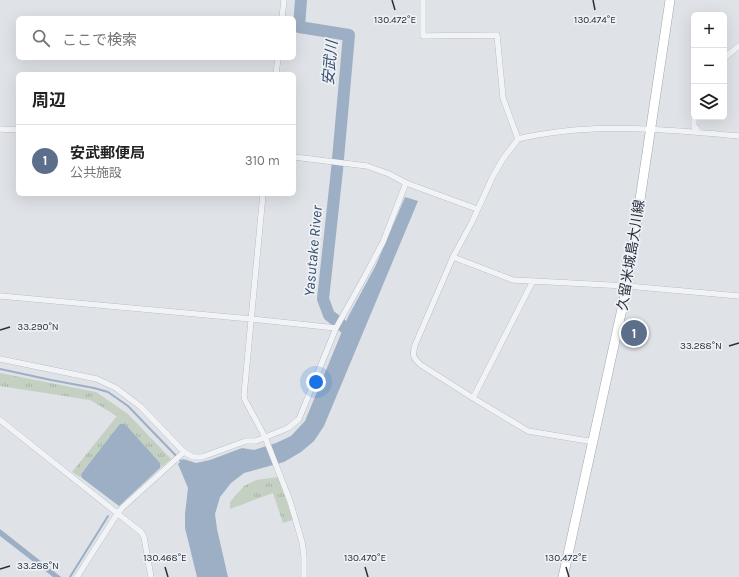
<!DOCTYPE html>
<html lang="ja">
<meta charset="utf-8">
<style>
body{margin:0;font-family:Karla,"Noto Sans JP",sans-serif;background:#f2f2f2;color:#222}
.controls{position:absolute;right:12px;top:12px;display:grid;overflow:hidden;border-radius:6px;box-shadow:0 4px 16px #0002}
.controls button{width:36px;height:36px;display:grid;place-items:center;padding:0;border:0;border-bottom:1px solid #e0e0e0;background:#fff;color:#222;font:20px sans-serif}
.you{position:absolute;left:316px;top:382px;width:14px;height:14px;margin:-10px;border:3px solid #fff;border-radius:50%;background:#1a73e8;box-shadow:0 0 0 6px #1a73e833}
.badge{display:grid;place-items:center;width:26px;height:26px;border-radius:50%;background:#c24e5e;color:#fff;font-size:13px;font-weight:700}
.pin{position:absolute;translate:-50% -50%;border:2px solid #fff;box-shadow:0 1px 4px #0006}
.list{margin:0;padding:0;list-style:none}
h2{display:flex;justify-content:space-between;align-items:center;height:52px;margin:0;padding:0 16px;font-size:17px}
h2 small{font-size:13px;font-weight:400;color:#767676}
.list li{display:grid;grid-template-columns:26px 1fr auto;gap:12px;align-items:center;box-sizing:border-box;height:72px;padding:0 16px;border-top:1px solid #e0e0e0}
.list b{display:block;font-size:15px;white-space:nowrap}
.list p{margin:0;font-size:13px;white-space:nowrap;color:#767676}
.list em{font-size:13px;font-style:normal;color:#767676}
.icon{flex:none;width:22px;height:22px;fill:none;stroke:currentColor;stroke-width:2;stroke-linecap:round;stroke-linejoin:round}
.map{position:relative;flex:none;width:739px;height:577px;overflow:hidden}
.search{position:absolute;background:#fff;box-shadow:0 4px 16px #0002;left:16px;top:16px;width:280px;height:44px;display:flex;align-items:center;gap:10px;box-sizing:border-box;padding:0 14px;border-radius:6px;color:#767676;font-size:15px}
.panel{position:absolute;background:#fff;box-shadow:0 4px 16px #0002;left:16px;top:72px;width:280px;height:124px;border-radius:6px}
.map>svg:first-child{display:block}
.grass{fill:url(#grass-tufts)}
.water{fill:#9dafc4}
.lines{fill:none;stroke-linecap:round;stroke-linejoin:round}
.stream{stroke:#9dafc4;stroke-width:2}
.river{stroke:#9dafc4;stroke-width:12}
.street-casing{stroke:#a5a9b0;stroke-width:6}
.primary-casing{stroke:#9fa6b1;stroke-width:10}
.street{stroke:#f1f3f6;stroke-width:5.5}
.primary{stroke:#fff;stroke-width:9}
.ticks{fill:none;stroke:#29303c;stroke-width:1.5}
.labels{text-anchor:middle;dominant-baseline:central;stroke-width:3.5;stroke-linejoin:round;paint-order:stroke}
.street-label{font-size:14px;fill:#29303c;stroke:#eef1f5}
.water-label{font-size:15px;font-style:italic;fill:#374e6d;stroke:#eef1f5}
.ticks-label{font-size:10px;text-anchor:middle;fill:#29303c;stroke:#eef1f5;stroke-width:3.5;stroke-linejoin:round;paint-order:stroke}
</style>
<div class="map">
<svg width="739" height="577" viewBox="0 0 739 577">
<defs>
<pattern id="grass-tufts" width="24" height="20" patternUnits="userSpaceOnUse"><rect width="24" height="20" fill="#c4d0c1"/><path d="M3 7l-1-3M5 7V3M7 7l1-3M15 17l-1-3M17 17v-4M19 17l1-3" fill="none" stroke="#a8b3a7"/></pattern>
</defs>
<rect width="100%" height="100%" fill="#dfe2e7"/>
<path class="grass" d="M0,373L96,392L128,414L171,459L160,468V463L125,424L81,473L82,478L72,472L117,416L90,400L0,386Z
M278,477L293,520L283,523L273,493L230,509V502L244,486L256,480Z"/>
<path class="water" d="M405,197L418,201L324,426L314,441L301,452L284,462L244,473L231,483L220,497L215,514L217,529L228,577H197L185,528V514L188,488L178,464L183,459L196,463L210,460L242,448L254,450L276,443L291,436L305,421L348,317L376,265Z
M120,424H125L160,463V468L119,506L82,478L81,474Z
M0,529L61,577H53L0,536Z"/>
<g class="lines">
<path class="stream" d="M0,369L51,380L94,388L108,392L128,406L182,462
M70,577L108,516"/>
<path class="river" d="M301,0L299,27L349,35L337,170L323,299L329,315L353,334L352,338"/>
<defs>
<path id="street" d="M423,0V36L497,35L503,98L518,139
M282,18L284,0
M724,58L739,46
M276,74L278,58
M694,98V99
M694,117V127L697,128V132
M0,129L18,130
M294,157L367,166L389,174L406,183L477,209
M263,194L244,395L245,400L265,437L290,501L302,542L304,556V577
M453,257L513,280L533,281L627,286L739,296
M0,296L251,319L336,328
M0,359L97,379L116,388L141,407L184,452L193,457H202L246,441H256L288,428L299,419L336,328L365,276L383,242L406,183
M473,398L533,281
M0,420L141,532L144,537L151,577
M594,442L528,431L473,398L421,365C413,358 412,356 415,345L453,257L472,222L493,176L503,159L518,139C537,134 556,132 575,130C630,126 685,131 739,136
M77,577L117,514L123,507L184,452"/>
<path id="primary" d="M563,577L627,286L670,0"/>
</defs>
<use href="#street" class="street-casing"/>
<use href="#primary" class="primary-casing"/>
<use href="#street" class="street"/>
<use href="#primary" class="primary"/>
</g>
<path class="ticks" d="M392,0L395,10M593,0L595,10M0,330L10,327M729,346L739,343M165,567L168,577M365,567L368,577M566,567L569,577M0,569L10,566"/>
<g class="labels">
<g class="street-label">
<text transform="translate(631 255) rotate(-81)">久留米城島大川線</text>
</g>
<g class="water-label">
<text transform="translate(330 63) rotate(-85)">安武川</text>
<text transform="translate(313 251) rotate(-85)">Yasutake River</text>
</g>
</g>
<g class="ticks-label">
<text x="395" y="23">130.472°E</text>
<text x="595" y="23">130.474°E</text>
<text x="38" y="330">33.290°N</text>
<text x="701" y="349">33.288°N</text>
<text x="165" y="561">130.468°E</text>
<text x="365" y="561">130.470°E</text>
<text x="566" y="561">130.472°E</text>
<text x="38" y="569">33.288°N</text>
</g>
</svg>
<div class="controls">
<button>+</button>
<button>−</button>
<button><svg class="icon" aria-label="layers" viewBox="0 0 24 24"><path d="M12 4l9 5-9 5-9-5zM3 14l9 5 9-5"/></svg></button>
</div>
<div class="you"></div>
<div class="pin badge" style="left:634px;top:333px;background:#5c6f8a">1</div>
<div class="search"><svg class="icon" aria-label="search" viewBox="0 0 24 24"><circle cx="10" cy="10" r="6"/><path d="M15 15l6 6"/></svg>ここで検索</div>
<section class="panel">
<h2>周辺<small></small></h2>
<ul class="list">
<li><span class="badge" style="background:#5c6f8a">1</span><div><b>安武郵便局</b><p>公共施設</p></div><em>310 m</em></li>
</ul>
</section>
</div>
